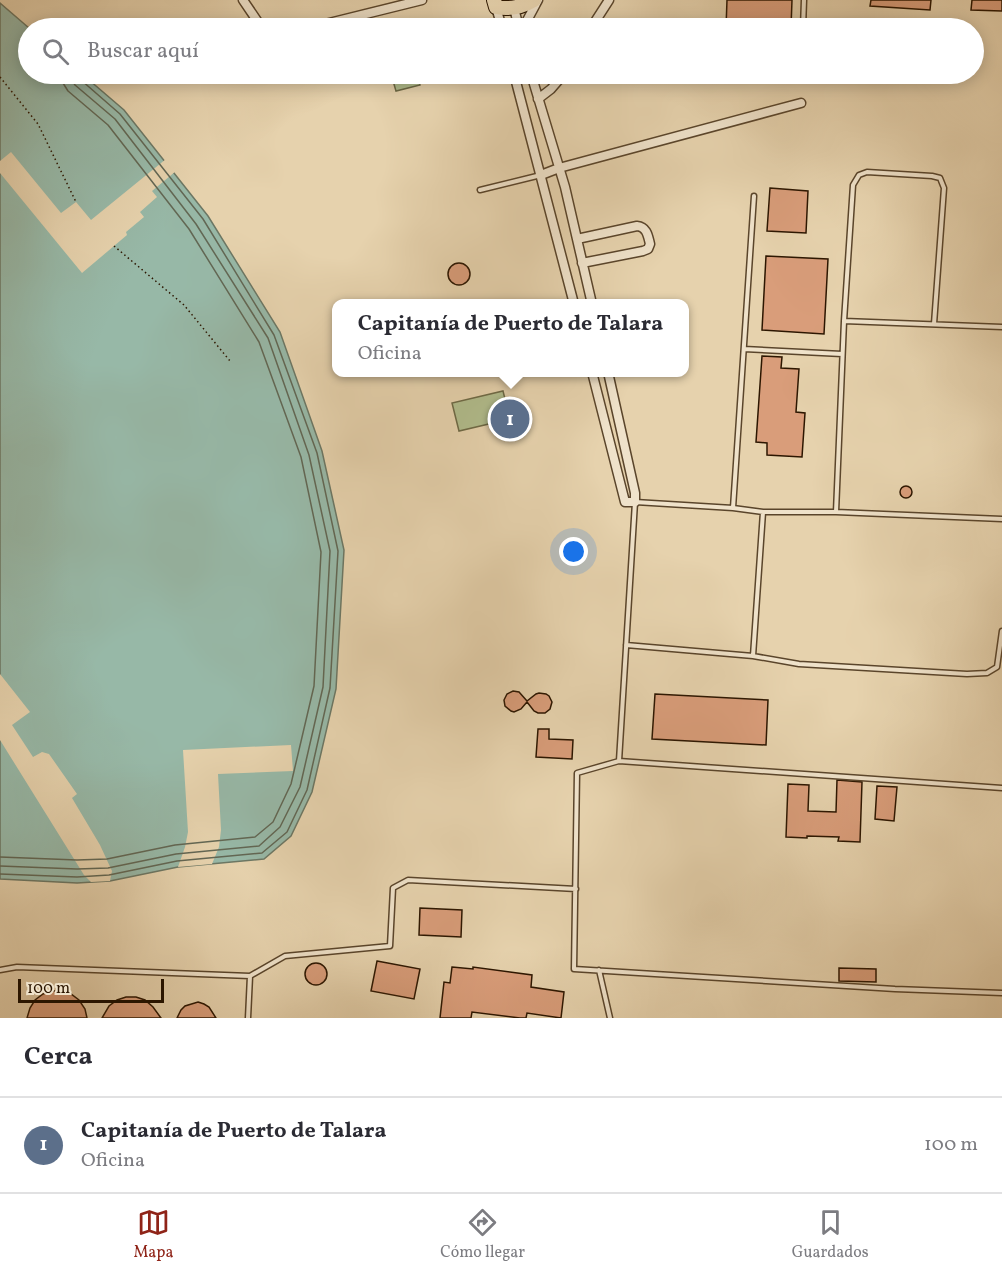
<!DOCTYPE html>
<html lang="es">
<meta charset="utf-8">
<style>
body{margin:0;font-family:Vollkorn,serif;background:#f7f7f7;color:#2b2b33}
.scale{position:absolute;left:18px;bottom:15px;width:146px;box-sizing:border-box;padding-left:6px;border:3px solid #2c1600;border-top:0;font-size:16px;line-height:21px;white-space:nowrap;color:#2c1600;-webkit-text-stroke:4px #efe2ca;paint-order:stroke}
.you{position:absolute;left:574px;top:552px;width:21px;height:21px;margin:-15px;border:4px solid #fff;border-radius:50%;background:#1a73e8;box-shadow:0 0 0 9px #1a73e833}
.badge{display:grid;place-items:center;width:39px;height:39px;border-radius:50%;background:#8f2418;color:#fff;font-size:20px;font-weight:700}
.pin{position:absolute;translate:-50% -50%;border:3px solid #fff;box-shadow:0 2px 6px #0006}
.popup{position:absolute;left:332px;top:299px;width:357px;height:78px;box-sizing:border-box;display:grid;place-content:center;border-radius:12px;background:#fff;filter:drop-shadow(0 2px 4px #0005);font-size:20px;white-space:nowrap;color:#7c7c81}
.popup b{font-size:22px;color:#2b2b33}
.popup::after{content:'';position:absolute;left:50%;top:100%;margin-left:-12px;border:12px solid transparent;border-top-color:#fff}
.list{margin:0;padding:0;list-style:none}
h2{display:flex;justify-content:space-between;align-items:center;height:78px;margin:0;padding:0 24px;font-size:26px}
h2 small{font-size:20px;font-weight:400;color:#7c7c81}
.list li{display:grid;grid-template-columns:39px 1fr auto;gap:18px;align-items:center;box-sizing:border-box;height:96px;padding:0 24px;border-top:2px solid #e1e1e2}
.list b{display:block;font-size:22px;white-space:nowrap}
.list p{margin:0;font-size:20px;white-space:nowrap;color:#7c7c81}
.list em{font-size:20px;font-style:normal;color:#7c7c81}
.icon{flex:none;width:33px;height:33px;fill:none;stroke:currentColor;stroke-width:2;stroke-linecap:round;stroke-linejoin:round}
.map{position:relative;flex:none;width:1002px;height:1018px;overflow:hidden}
.search{position:absolute;background:#fff;box-shadow:0 3px 15px #0003;left:18px;right:18px;top:18px;height:66px;display:flex;align-items:center;gap:15px;box-sizing:border-box;padding:0 21px;border-radius:33px;color:#7c7c81;font-size:22px}
.sheet{height:174px;background:#fff}
nav{display:flex;justify-content:space-around;align-items:center;box-sizing:border-box;height:84px;border-top:2px solid #e1e1e2;background:#fff;font-size:16px;color:#7c7c81}
nav a{display:grid;justify-items:center;gap:3px}
nav .on{color:#8f2418}
.map>svg:first-child{display:block}
.green{fill:#b1bd8d;stroke:#6e6a46;stroke-width:1.5}
.water{fill:#97b8a7;stroke:#6c7764;stroke-width:1.5}
.pier{fill:#e6d2ad}
.lines{fill:none;stroke-linecap:round;stroke-linejoin:round}
.shore{stroke:#626754;stroke-width:1.5}
.building{fill:#d99d7a;stroke:#2c1600;stroke-width:1.5}
.lane-casing{stroke:#5a452b;stroke-width:7}
.street-casing{stroke:#5a452b;stroke-width:11}
.primary-casing{stroke:#2c1600;stroke-width:16}
.path{stroke:#2c1600;stroke-width:1.5;stroke-dasharray:1.5 3;stroke-linecap:butt}
.lane{stroke:#efe2ca;stroke-width:4}
.street{stroke:#efe2ca;stroke-width:8}
.primary{stroke:#e6d2ad;stroke-width:14}
</style>
<div class="map">
<svg width="1002" height="1018" viewBox="0 0 1002 1018">
<rect width="100%" height="100%" fill="#e6d2ad"/>
<filter id="stains"><feTurbulence type="fractalNoise" baseFrequency=".00333" numOctaves="4"/><feColorMatrix values="0 0 0 0 .2 0 0 0 0 .09 0 0 0 0 .02 0 0 0 .5 -.17"/></filter>
<radialGradient id="worn" r=".72"><stop offset=".6" stop-color="#630" stop-opacity="0"/><stop offset="1" stop-color="#630" stop-opacity=".3"/></radialGradient>
<path class="green" d="M391,74H417L420,85L396,91Z
M503,391L510,419L459,431L452,403Z"/>
<path class="water" d="M0,3L29,28L28,74H82L124,110L208,216L280,332L322,451L344,550L336,689L312,792L291,836L264,859L178,867L110,881L77,883L0,879Z"/>
<path class="pier" d="M11,152L61,213L76,202L91,220L166,159L176,171L152,191L157,197L140,212L144,217L126,232L127,235L82,273L0,173V161Z
M0,674L30,712L12,725L33,757L42,752L49,754L77,794L72,798L100,845L112,871L110,881L91,882L84,875L0,740Z
M291,745L293,771L218,774L221,830L219,847L212,864L178,867L185,847L188,832L183,750Z"/>
<g class="lines">
<path class="shore" d="M0,857L77,860L107,859L175,845L255,837L273,822L291,784L314,686L321,552L301,457L259,342L189,229L108,125L68,91L63,83L62,74
M0,866L77,869L108,868L176,854L259,846L280,827L300,787L323,687L330,551L309,455L268,338L196,224L115,119L75,85L72,80L71,74
M0,874L77,877L109,875L177,861L262,853L287,832L307,790L330,688L338,551L317,453L274,335L203,219L120,114L81,80L79,74"/>
</g>
<path class="building" d="M727,0H792L791,28H726Z
M871,0H931L930,10L870,6Z
M972,0H1002V11L971,10Z
M770,188L808,191L806,233L767,231Z
M766,256L828,259L824,334L762,330Z
M448 274a11 11 0 1 1 22 0a11 11 0 1 1-22 0Z
M762,356L782,357L781,368L799,369L796,412L805,413L802,457L767,455V443L756,442Z
M900 492a6 6 0 1 1 12 0a6 6 0 1 1-12 0Z
M513,691L519,692L527,701L536,694L539,693L546,694L549,696L552,702L550,709L545,713H538L534,711L527,702L521,709L514,712L511,711L505,706L504,700L507,694Z
M655,694L768,700L766,745L652,739Z
M538,729H549V739L573,740L572,759L536,757Z
M837,780L862,782L860,842L838,841L839,837L807,836V838L786,837L788,784L809,785L808,811L836,812Z
M877,786L897,787L894,821L875,819Z
M420,908L462,910L461,937L419,935Z
M377,961L420,969L414,999L371,991Z
M305 974a11 11 0 1 1 22 0a11 11 0 1 1-22 0Z
M452,967L473,969V967L532,975L531,987L564,992L561,1018L527,1013L526,1018H520L472,1012L471,1018H440L444,982L450,983Z
M839,968L876,969V982L839,981Z
M52,991H62L71,994L79,1000L85,1009L87,1018H27L30,1008L35,1000L43,994Z
M126,997H136L145,1000L153,1007L161,1018H102L109,1006L117,1000Z
M198,1002L204,1004L209,1007L216,1018H177L181,1010L185,1006Z"/>
<g class="lines">
<defs>
<path id="lane" d="M803,28L804,0
M480,190L541,175
M844,321L1002,327
M744,349L842,354
M733,508L754,196
M836,512L844,321L853,185L859,175L867,172L932,176L940,178L944,188L934,324
M626,645L753,656L763,512
M753,656L799,664L967,674L987,673L997,667L1002,631
M619,761L635,502L733,508L763,512H836L1002,519
M1002,788L619,761L577,773L574,969L895,989L1002,993
M0,970L17,967L250,976L248,1018
M599,970L610,1018
M250,976L285,956L390,946L393,888L408,880L576,889"/>
<path id="street" d="M243,0L262,28
M496,7L502,28
M514,8L519,28
M309,28L422,0
M523,28L538,0
M591,28L609,0
M514,74L574,304
M531,74L565,187L592,304
M538,99L551,89L564,74
M541,175L559,168L801,103
M577,239L637,226C647,227 648,236 650,244L648,249L643,251L582,263
M592,372L625,502H635V493L608,372"/>
<path id="primary" d="M494,0L496,7C510,10 522,7 534,0"/>
</defs>
<use href="#lane" class="lane-casing"/>
<use href="#street" class="street-casing"/>
<use href="#primary" class="primary-casing"/>
<path class="path" d="M0,77L38,124L76,202
M114,246L184,305L230,361"/>
<use href="#lane" class="lane"/>
<use href="#street" class="street"/>
<use href="#primary" class="primary"/>
</g>
<rect width="100%" height="100%" filter="url(#stains)"/>
<rect width="100%" height="100%" fill="url(#worn)"/>
</svg>
<div class="scale">100 m</div>
<div class="you"></div>
<div class="pin badge" style="left:510px;top:419px;background:#5c6f8a">1</div>
<div class="popup"><b>Capitanía de Puerto de Talara</b>Oficina</div>
<div class="search"><svg class="icon" aria-label="search" viewBox="0 0 24 24"><circle cx="10" cy="10" r="6"/><path d="M15 15l6 6"/></svg>Buscar aquí</div>
</div>
<section class="sheet">
<h2>Cerca<small></small></h2>
<ul class="list">
<li><span class="badge" style="background:#5c6f8a">1</span><div><b>Capitanía de Puerto de Talara</b><p>Oficina</p></div><em>100 m</em></li>
</ul>
</section>
<nav>
<a class="on"><svg class="icon" aria-label="map" viewBox="0 0 24 24"><path d="M3 6l6-2 6 2 6-2v14l-6 2-6-2-6 2zM9 4v14M15 6v14"/></svg>Mapa</a>
<a><svg class="icon" aria-label="directions" viewBox="0 0 24 24"><path d="M12 3l9 9-9 9-9-9zM9 14v-3h6M13 9l2 2-2 2"/></svg>Cómo llegar</a>
<a><svg class="icon" aria-label="saved" viewBox="0 0 24 24"><path d="M7 4h10v16l-5-4-5 4z"/></svg>Guardados</a>
</nav>
